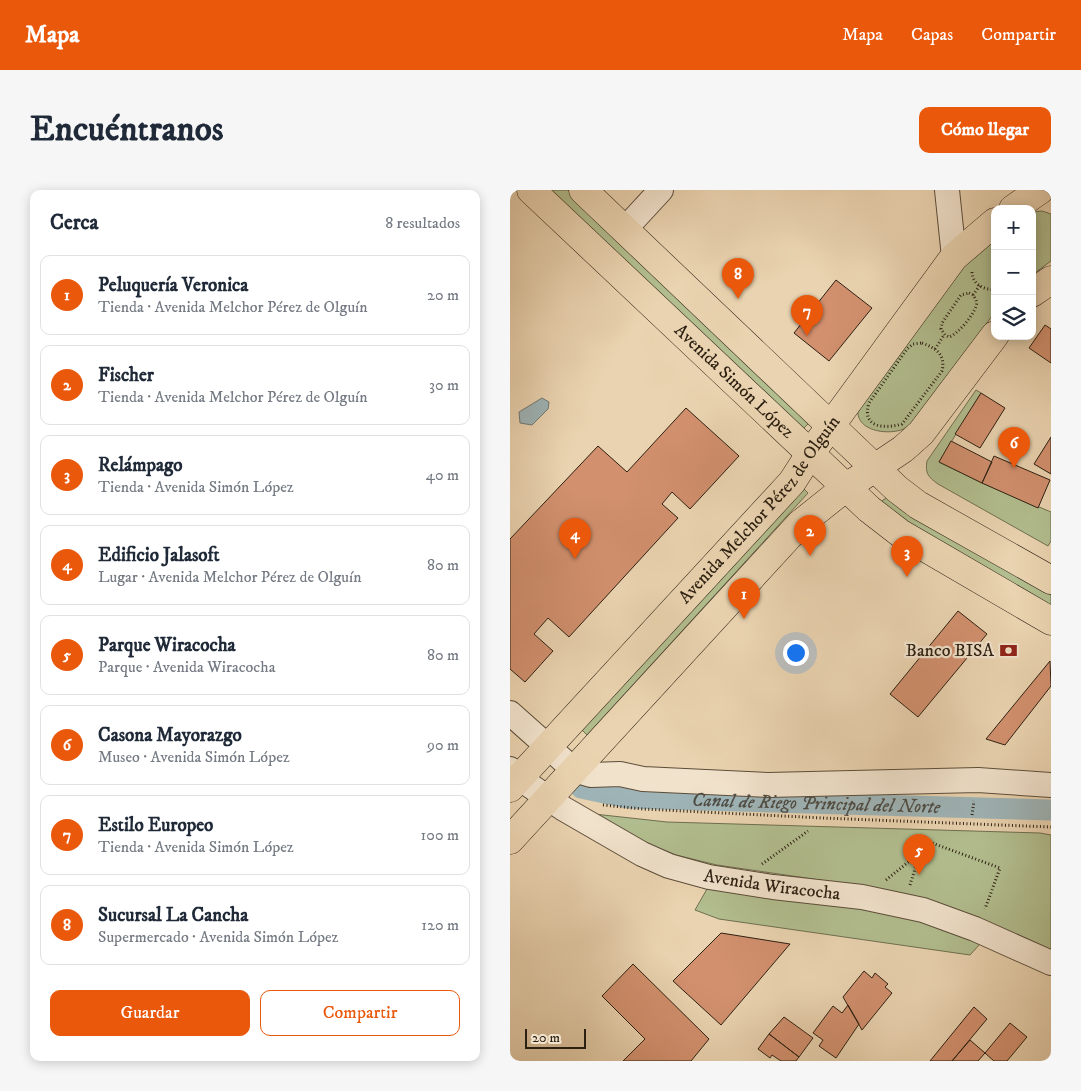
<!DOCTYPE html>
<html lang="es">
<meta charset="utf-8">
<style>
body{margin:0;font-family:"IM FELL DW Pica",serif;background:#f6f6f7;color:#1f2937}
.controls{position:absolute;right:15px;top:15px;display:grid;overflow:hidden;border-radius:10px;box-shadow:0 2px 12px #0003}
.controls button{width:45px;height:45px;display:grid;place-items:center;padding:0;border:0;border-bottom:1px solid #e0e1e3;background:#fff;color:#1f2937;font:25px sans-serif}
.scale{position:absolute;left:15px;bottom:12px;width:61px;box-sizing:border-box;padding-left:5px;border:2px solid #2c2012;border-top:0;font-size:14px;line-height:18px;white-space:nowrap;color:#2c2012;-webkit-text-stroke:4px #f1e2cc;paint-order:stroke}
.you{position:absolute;left:285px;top:462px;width:18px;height:18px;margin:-12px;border:4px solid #fff;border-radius:50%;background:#1a73e8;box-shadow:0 0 0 8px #1a73e833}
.badge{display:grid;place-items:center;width:32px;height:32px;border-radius:50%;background:#ea580c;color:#fff;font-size:16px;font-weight:700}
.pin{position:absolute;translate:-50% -41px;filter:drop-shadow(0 1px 2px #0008)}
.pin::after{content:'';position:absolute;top:26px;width:18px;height:15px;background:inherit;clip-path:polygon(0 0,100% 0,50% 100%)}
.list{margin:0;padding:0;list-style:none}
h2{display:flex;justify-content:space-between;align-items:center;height:65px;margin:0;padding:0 20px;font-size:21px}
h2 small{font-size:16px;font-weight:400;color:#747a83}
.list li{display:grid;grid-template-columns:32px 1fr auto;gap:15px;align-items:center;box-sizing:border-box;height:80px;margin:0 10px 10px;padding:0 10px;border:1px solid #e0e1e3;border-radius:10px}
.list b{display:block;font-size:19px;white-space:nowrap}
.list p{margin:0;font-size:16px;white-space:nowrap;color:#747a83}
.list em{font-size:16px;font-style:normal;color:#747a83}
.actions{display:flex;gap:10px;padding:15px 20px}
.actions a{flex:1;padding:11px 0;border:1px solid #ea580c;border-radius:10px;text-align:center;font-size:18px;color:#ea580c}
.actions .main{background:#ea580c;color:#fff}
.icon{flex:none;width:28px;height:28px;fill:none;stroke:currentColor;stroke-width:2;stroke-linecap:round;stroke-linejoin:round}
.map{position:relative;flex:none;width:541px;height:871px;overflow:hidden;border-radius:10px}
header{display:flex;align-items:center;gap:30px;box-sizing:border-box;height:70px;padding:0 25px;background:#ea580c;color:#fff}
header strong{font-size:24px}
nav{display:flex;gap:28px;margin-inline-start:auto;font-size:18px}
.intro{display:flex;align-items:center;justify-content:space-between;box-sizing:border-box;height:120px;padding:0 30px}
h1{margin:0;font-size:35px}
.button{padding:12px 22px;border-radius:10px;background:#ea580c;color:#fff;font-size:18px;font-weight:700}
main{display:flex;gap:30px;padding:0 30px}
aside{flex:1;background:#fff;border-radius:10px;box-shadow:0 2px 12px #0003}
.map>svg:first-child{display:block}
.green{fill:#b2be8f;stroke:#6f6f50}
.water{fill:#9eb4b7;stroke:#707975}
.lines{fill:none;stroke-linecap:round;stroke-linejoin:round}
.canal{stroke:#9eb4b7;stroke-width:21}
.building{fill:#d2906e;stroke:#2c2012}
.minor-casing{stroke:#5c4d3a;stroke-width:26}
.primary-casing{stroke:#2c2012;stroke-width:29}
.trunk-casing{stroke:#2c2012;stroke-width:29}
.path{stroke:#2c2012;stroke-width:3;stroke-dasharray:1 2.5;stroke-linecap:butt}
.minor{stroke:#f1e2cc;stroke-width:24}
.primary{stroke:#ead3b0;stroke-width:28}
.trunk{stroke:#ead3b0;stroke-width:28}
.labels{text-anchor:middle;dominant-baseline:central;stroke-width:4.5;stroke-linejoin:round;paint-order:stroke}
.street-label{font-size:18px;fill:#2c2012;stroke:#f1e2cc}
.poi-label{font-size:18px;fill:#2c2012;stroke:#f1e2cc;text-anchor:end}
.water-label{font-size:19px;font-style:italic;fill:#4e4c44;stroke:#f1e2cc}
</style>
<header>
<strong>Mapa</strong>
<nav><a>Mapa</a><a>Capas</a><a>Compartir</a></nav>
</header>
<div class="intro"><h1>Encuéntranos</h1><a class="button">Cómo llegar</a></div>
<main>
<aside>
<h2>Cerca<small>8 resultados</small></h2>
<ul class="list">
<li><span class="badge">1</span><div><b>Peluquería Veronica</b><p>Tienda · Avenida Melchor Pérez de Olguín</p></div><em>20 m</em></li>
<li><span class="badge">2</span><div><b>Fischer</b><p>Tienda · Avenida Melchor Pérez de Olguín</p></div><em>30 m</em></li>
<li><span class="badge">3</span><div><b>Relámpago</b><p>Tienda · Avenida Simón López</p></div><em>40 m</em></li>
<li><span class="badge">4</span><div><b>Edificio Jalasoft</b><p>Lugar · Avenida Melchor Pérez de Olguín</p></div><em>80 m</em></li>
<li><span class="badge">5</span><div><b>Parque Wiracocha</b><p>Parque · Avenida Wiracocha</p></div><em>80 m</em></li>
<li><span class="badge">6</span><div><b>Casona Mayorazgo</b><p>Museo · Avenida Simón López</p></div><em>90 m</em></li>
<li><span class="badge">7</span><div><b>Estilo Europeo</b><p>Tienda · Avenida Simón López</p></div><em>100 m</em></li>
<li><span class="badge">8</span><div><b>Sucursal La Cancha</b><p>Supermercado · Avenida Simón López</p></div><em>120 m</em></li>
</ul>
<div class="actions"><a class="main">Guardar</a><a>Compartir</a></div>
</aside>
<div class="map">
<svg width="541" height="871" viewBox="0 0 541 871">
<rect width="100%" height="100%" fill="#ead3b0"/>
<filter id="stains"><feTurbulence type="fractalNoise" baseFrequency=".004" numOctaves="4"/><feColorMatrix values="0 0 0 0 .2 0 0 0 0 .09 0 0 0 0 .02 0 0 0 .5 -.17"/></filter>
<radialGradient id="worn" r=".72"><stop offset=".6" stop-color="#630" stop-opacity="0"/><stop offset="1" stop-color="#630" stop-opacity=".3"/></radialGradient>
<path class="green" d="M40,0H58L302,230L293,239Z
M532,21L541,24V71L522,85V22Z
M485,48V122L402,234C397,237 393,240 387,241C371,244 345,239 348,218L456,73Z
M466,200L471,203L429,272L472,293L541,322V351L538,356L428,294C418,287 415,283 417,271Z
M292,297L298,303L77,545L71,539Z
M377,308L401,324L541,405V418L395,335L371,314L373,310Z
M84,624L157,632L530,643L541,645V763L358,697L207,675L166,665L136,653Z
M197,699L302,709L399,728L432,737L470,754L460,765L209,729L185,720Z"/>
<path class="water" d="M32,208L39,212L38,219L22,235L10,233L9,222Z"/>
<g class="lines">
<path class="canal" id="s1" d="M71,598L118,608L541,620"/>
</g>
<path class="building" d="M326,90L362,118L319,171L284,143Z
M535,135L541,139V173L519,158Z
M471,203L495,218L470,258L445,244Z
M176,218L229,266L180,319L162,302L152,314L168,328L59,447L38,428L24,444L43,461L15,492L0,479V349L88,256L117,282Z
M541,247V284L524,274Z
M441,251L482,272L472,293L429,272Z
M484,266L540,290L528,318L472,293Z
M448,421L477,444L408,527L380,504Z
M540,471L541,496L495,555L476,549Z
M211,743L280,754L211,835L163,791Z
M123,774L199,849L181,871H113L135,849L92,806Z
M354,781L362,788L365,783L378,794L375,797L382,803L352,840L333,807Z
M338,815L349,834L326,868L309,856L313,850L303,843L323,816L332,823Z
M464,817L477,829L442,871H420Z
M274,827L303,848L289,867L259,844Z
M500,833L517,847L497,871H484L475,863Z
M259,844L289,867L286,871H271L262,865L260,868L248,859Z
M460,850L475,863L468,871H442Z"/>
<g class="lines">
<defs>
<g id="minor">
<path d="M437,0L444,67"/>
<path d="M115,39L151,0"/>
<path d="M0,523L64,580L81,585L110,584L133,589L258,595L468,590L541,595"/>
<path id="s2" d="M0,579L9,588L54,619L132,664L159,676L199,687L263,697L352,707L413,720L465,739L541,773"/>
</g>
<g id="primary">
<path id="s3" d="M21,0L359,319L390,343L541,431"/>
<path d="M73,0L387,299L408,315L541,390"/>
</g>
<g id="trunk">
<path d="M503,19L530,0"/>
<path d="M522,103L541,90"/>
<path id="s4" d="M0,598L282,292L300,264L444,67L485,32"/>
<path d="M0,650L290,334L335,298L393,259L411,243L485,145"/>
</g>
</defs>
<use href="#minor" class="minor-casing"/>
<use href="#primary" class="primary-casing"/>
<use href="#trunk" class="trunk-casing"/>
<path class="path" d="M462,82C463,95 473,99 485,100
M459,103L463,105C465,108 468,112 466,116C463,126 448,144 439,147L435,145L431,139L432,133L451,105Z
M463,105L470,95
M412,153C426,158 436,165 432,181L392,234C375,239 351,238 359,213L397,159L403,154Z
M425,159L434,145
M93,615L133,619L313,628L541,637
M462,625L464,611
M252,674L298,641
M376,690L422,653L490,678L475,719
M400,695L410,663"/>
<use href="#minor" class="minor"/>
<use href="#primary" class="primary"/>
<use href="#trunk" class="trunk"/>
</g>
<defs>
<symbol id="bank-bare" viewBox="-9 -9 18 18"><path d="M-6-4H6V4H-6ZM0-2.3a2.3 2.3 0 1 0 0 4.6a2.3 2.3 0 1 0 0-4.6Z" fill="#8f2418" stroke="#f1e2cc" stroke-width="2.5" paint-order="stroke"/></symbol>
</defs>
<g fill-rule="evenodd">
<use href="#bank-bare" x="486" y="448" width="25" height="25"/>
</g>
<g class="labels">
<g class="street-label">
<text stroke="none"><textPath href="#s3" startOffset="279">Avenida Simón López</textPath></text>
<text stroke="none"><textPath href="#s4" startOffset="374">Avenida Melchor Pérez de Olguín</textPath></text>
<text stroke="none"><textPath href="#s2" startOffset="292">Avenida Wiracocha</textPath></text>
</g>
<g class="poi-label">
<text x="484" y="461">Banco BISA</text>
</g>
<g class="water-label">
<text stroke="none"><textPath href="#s1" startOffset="236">Canal de Riego Principal del Norte</textPath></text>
</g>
</g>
<rect width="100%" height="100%" filter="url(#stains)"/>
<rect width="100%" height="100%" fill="url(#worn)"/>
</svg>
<div class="controls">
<button>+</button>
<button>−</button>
<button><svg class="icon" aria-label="layers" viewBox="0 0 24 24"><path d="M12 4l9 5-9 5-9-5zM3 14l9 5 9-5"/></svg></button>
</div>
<div class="scale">20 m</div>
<div class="you"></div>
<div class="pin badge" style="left:234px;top:429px">1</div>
<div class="pin badge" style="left:300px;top:366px">2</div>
<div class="pin badge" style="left:397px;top:387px">3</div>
<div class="pin badge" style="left:65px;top:369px">4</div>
<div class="pin badge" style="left:409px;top:685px">5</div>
<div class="pin badge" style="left:504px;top:278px">6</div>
<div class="pin badge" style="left:297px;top:146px">7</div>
<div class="pin badge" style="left:228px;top:109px">8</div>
</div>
</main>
